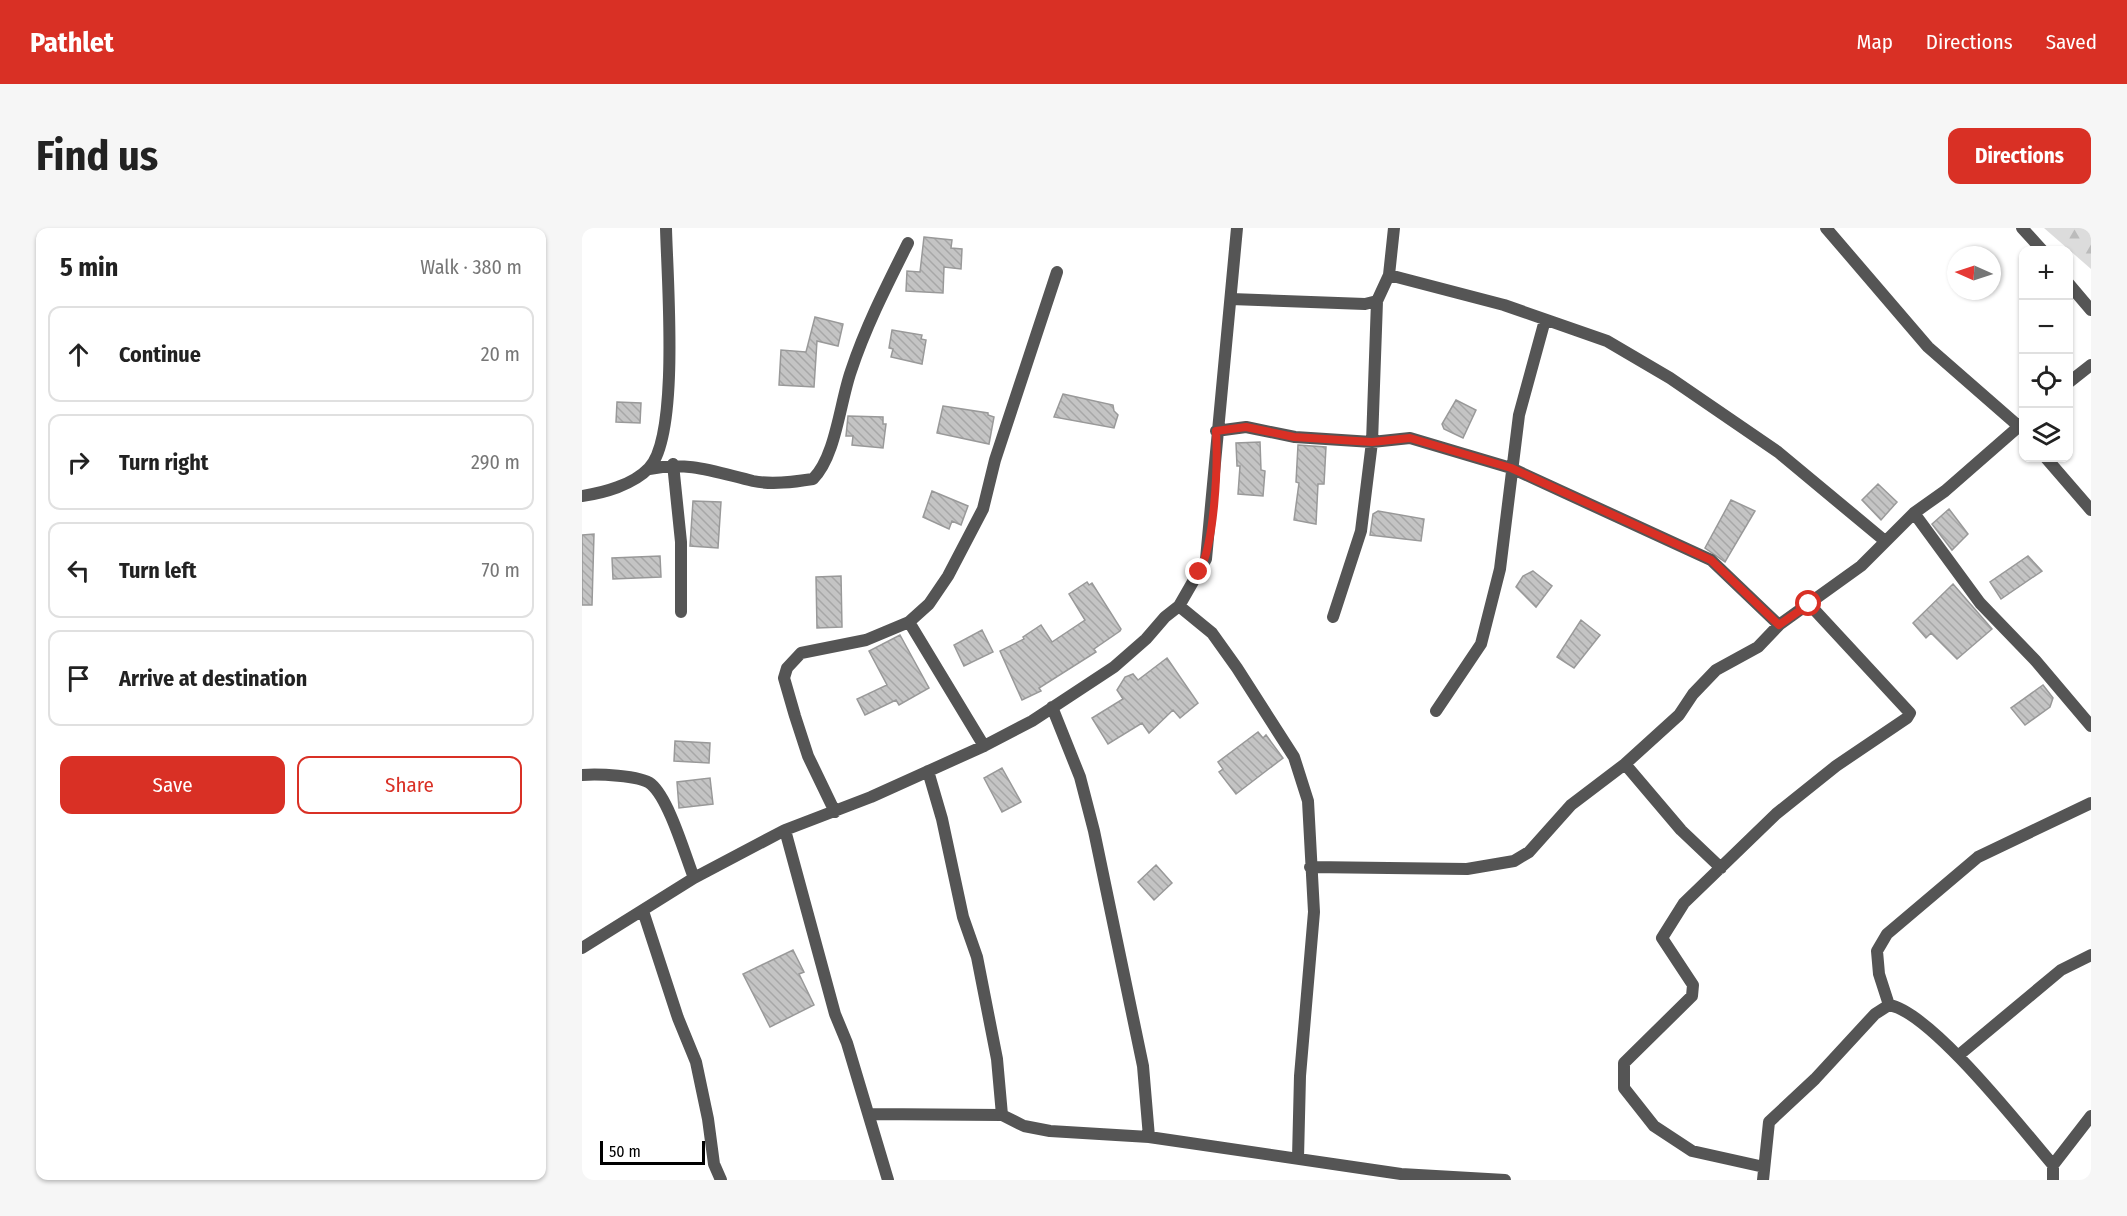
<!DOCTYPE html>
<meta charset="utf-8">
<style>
body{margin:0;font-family:"Fira Sans Condensed",sans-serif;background:#f6f6f6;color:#222}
.controls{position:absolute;right:18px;top:18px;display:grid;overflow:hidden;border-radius:12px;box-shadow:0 2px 4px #0004}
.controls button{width:54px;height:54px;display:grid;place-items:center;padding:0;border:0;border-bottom:2px solid #e0e0e0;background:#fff;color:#222;font:30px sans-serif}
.compass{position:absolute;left:1365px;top:18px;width:54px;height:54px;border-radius:50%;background:#fff;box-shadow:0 2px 4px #0004;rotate:273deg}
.scale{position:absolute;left:18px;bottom:15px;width:105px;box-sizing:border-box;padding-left:6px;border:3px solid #000;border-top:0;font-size:16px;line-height:21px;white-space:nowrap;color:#000;-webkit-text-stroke:4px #fff;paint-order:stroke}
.stop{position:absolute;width:18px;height:18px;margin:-14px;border:4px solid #d93025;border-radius:50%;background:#fff}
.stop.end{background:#d93025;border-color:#fff;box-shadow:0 2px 6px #0008}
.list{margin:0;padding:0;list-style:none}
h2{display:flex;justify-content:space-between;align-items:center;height:78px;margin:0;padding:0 24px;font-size:26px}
h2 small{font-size:20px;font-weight:400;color:#767676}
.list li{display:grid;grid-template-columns:39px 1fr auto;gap:18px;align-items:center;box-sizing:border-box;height:96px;margin:0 12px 12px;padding:0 12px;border:2px solid #e0e0e0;border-radius:12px}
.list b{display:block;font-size:22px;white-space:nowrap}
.list em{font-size:20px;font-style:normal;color:#767676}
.actions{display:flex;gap:12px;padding:18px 24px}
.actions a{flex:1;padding:14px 0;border:2px solid #d93025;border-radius:12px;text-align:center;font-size:21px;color:#d93025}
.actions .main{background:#d93025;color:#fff}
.icon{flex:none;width:33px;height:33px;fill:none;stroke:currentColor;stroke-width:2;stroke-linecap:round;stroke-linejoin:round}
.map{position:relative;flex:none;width:1509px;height:952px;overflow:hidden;border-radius:12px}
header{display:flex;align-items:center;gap:36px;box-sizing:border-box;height:84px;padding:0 30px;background:#d93025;color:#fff}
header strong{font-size:28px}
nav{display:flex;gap:33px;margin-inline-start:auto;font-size:21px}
.intro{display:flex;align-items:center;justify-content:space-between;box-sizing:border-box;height:144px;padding:0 36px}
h1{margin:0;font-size:42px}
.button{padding:15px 27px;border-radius:12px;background:#d93025;color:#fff;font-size:21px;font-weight:700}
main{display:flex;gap:36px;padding:0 36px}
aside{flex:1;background:#fff;border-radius:12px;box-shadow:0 2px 4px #0004}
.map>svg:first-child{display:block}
.forest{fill:url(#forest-firs)}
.building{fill:url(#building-back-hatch);stroke:#999;stroke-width:1.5}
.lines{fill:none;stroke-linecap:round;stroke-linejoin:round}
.street{stroke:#555;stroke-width:12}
.route{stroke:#d93025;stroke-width:8}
</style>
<header>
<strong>Pathlet</strong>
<nav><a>Map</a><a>Directions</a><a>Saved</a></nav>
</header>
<div class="intro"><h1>Find us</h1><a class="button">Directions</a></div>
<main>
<aside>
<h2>5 min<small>Walk · 380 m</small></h2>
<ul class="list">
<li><svg class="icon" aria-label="ahead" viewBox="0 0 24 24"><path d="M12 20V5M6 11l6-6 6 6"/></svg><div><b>Continue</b></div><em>20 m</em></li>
<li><svg class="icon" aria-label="right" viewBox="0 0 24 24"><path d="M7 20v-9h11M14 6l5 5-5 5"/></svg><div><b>Turn right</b></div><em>290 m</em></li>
<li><svg class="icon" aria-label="left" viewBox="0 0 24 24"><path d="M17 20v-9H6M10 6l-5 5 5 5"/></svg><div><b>Turn left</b></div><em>70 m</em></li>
<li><svg class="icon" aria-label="arrive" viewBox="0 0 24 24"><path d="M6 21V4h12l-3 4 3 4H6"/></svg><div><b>Arrive at destination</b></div></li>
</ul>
<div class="actions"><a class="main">Save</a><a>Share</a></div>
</aside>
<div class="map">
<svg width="1509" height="952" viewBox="0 0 1509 952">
<defs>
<pattern id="forest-firs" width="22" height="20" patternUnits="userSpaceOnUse" patternTransform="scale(1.5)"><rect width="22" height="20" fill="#dcdcdc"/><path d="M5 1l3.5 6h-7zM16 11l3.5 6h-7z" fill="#bbb"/></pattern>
<pattern id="building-back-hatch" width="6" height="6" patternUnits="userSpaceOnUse" patternTransform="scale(1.5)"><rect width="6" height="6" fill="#c4c4c4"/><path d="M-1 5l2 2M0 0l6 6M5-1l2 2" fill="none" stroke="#a7a7a7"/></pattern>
</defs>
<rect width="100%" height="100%" fill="#fff"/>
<path class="forest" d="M1462,0H1509V41Z"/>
<path class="building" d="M342,9L370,12L369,20L380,21L379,41L362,39L361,65L324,63L325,43L338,44Z
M233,89L261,96L256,118L235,113L232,159L197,157L199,122L224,124Z
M310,102L340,107L339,111L344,112L340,136L309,129L311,121L307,120Z
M481,166L531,177L532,183L536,187L532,200L472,189Z
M874,172L894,182L881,210L862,201L860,196Z
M35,174L59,175L58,195L34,194Z
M361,178L406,185V187L412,189L407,216L355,205Z
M266,188L301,189V196H304L301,220L270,217L271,208H264Z
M678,214L679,242L683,243L681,268L656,266L658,238H655L654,215Z
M716,217L744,219L742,256H736L734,296L712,292L717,255L714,254Z
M1296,256L1315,274L1299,292L1280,272Z
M350,263L386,278L379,297L370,293L367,301L341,289Z
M1149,272L1173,283L1143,334L1123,320Z
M111,273L139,274L136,320L108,318Z
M1367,281L1386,306L1370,322L1350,296Z
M796,283L842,291L839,313L788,307L791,286Z
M12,306L10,377H0V307Z
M78,328L79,349L31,351L30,330Z
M1446,328L1460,343L1419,371L1408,354Z
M951,343L970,358L954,379L934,359L941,348Z
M259,348L260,399L235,400L234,349Z
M505,354L507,357L510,355L539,401L538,403L512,421L514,424L457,460L459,463L440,472L418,423L442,411L441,409L459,397L470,414L503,392L487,366Z
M1371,356L1410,401L1375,431L1349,405L1344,410L1331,395Z
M999,392L1018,407L992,440L975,429Z
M400,402L411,424L382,438L372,417Z
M318,407L347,460L317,477L314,472L283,487L275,471L305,457L287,423Z
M585,430L616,475L598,490L591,482L567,505L560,495L526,516L510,490L541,471L535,462L543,449L551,446L556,452Z
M1461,457L1471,470L1468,479L1443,497L1429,480Z
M676,504L681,510L684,507L701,530L654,566L637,544L641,541L636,534Z
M93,513L128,515L127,535L92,533Z
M420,540L439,574L420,584L402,550Z
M128,550L131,576L97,580L95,554Z
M574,637L590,655L572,672L556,654Z
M211,722L222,744L217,746L232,777L188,799L161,746Z"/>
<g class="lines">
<path class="street" d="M1244,0L1346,119L1441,202
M1440,0L1460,22
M807,47L922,77L1025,113L1088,150L1196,224L1303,313
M1486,55L1509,82
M649,71L783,76L795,73L807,47L812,0
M1486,155L1509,137
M634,203L664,199L713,209L790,214L828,210L929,240L1129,332L1197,397
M1464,230L1509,282
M91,236L99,314V384
M67,241C106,233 133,244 171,253C190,257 212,254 231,251C254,228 258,174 269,143C284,98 305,57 326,15
M0,268C21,265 51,257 67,240C98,208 85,48 84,0
M1332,285L1398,375L1453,432L1509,498
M597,378L630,405L655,440L712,529L726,573L732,684L718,848L716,930
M751,389L779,303L790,214L795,73
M327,394L402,518
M470,479L498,549L512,603L561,838L567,909
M854,483L899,416L918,341L937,187L963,92
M1043,536L1099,602L1139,640
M346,543L360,591L381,689L395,729L415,831L420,887
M0,547C15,546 58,547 69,556C87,571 103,627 112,650
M253,584L226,528L213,488L202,450L205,440L219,425L284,412L327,394L347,376L366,348L401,281L413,232L475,44
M203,602L253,786L265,815L306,952
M728,639L885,641L932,633L947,624L989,577L1043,536L1097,487L1111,466L1134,442L1176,419L1197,397L1279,338L1332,285L1363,263L1442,194
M61,683L96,790L114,834L126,891L132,936L139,952
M0,720L112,650L203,602L289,569L402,518L450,493L532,439L564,411L583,389L597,378L624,331L655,0
M1307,777L1297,746L1295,723L1305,706L1396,629L1509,575
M1377,827L1479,742L1509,727
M287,886L420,887L442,898L468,903L567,909L819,946L923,952
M1182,939L1110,923L1072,898L1042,860V835L1110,768L1111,757L1080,710L1102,675L1194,586L1254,538L1325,490L1328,485L1227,376
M1181,952L1187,894L1233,851L1293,786L1307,777C1349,784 1440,901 1471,937
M1471,952V937L1509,888"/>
</g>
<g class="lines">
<path class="route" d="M617,344C633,315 636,237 634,203L664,199L712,209L790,214L828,210L929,240L1129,332L1197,397L1227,376"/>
</g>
</svg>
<div class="controls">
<button>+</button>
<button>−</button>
<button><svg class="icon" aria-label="locate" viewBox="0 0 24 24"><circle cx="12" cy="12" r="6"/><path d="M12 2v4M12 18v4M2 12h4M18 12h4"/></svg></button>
<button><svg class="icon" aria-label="layers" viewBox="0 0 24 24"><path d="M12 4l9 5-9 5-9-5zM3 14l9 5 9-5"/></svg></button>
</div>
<svg class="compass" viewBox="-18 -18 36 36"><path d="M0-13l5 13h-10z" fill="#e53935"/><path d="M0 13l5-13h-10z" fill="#767676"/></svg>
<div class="scale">50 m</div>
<div class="stop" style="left:1227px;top:376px"></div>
<div class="stop end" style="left:617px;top:344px"></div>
</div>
</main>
